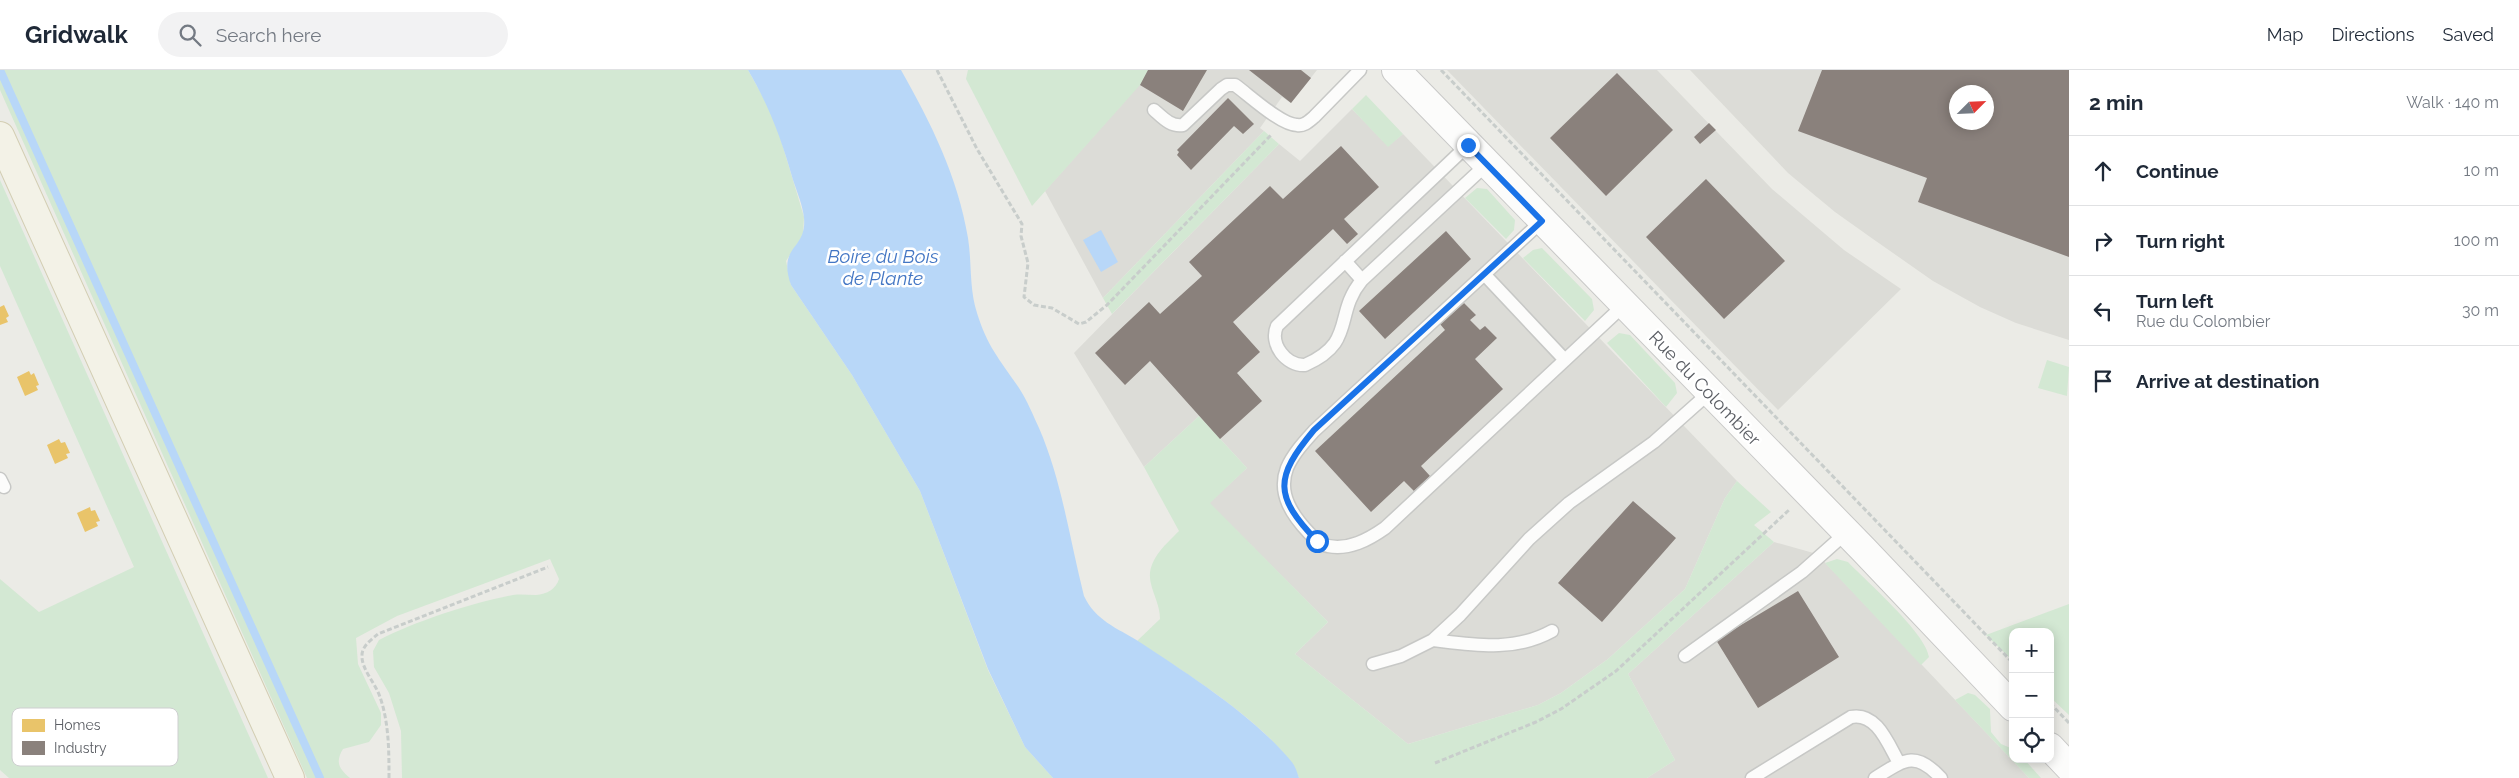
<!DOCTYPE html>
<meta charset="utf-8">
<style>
body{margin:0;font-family:Raleway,sans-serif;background:#f2f2f3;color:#1f2937}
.controls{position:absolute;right:15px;bottom:15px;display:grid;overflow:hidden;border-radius:10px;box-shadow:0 2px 12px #0003}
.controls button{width:45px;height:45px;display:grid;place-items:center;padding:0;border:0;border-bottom:1px solid #e0e1e3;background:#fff;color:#1f2937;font:25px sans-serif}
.compass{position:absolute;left:1949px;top:15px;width:45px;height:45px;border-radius:50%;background:#fff;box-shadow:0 2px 12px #0003;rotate:66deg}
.stop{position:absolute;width:15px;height:15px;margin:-11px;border:4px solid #1a73e8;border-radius:50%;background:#fff}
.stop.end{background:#1a73e8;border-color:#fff;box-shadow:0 1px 5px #0008}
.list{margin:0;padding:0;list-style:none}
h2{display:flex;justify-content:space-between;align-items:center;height:65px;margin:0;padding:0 20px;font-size:21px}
h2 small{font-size:16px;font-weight:400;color:#747a83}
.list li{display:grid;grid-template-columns:32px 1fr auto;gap:15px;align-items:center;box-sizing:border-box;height:70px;padding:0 20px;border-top:1px solid #e0e1e3}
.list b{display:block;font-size:19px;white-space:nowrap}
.list p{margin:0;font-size:16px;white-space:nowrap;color:#747a83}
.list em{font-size:16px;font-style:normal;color:#747a83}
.icon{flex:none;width:28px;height:28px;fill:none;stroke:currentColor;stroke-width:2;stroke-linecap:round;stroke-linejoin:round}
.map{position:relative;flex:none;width:2069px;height:708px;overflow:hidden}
header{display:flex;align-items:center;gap:30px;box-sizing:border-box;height:70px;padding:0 25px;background:#fff;border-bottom:1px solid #e0e1e3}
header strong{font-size:24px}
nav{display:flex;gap:28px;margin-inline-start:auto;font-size:18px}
.search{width:350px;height:45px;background:#f2f2f3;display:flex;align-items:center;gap:12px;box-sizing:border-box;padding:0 18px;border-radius:28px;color:#747a83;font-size:19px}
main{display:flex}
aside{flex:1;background:#fff}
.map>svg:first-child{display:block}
.industrial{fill:#dcdcd7;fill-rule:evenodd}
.green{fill:#d3e8d3}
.water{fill:#b8d7f8}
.homes{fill:#e9c46a}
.industry{fill:#8a817c;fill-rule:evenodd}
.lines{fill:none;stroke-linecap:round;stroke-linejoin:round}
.stream{stroke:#b8d7f8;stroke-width:8}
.service-casing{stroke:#c7c8c6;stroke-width:15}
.secondary-casing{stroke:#c8c8c7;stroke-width:30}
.primary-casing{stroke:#d3ceb3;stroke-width:30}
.path{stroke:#c8cdcb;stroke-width:3;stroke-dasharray:5 2.5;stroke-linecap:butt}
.service{stroke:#fcfcfb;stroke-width:12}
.secondary{stroke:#fcfcfb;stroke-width:28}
.primary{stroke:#f3f2e7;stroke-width:28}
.route{stroke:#1a73e8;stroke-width:6}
.labels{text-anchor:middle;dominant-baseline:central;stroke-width:5;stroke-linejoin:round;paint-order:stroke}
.street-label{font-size:18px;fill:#5b5e64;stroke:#fff}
.water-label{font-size:19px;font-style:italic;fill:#4376c4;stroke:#fff}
.key{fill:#fff;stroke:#cecfd0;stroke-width:1}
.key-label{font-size:14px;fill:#5b5e64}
</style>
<header>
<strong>Gridwalk</strong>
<div class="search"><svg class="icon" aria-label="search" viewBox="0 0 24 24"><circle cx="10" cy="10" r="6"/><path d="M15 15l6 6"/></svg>Search here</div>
<nav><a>Map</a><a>Directions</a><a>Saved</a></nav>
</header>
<main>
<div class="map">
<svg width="2069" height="708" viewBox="0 0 2069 708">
<rect width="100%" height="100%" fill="#ebebe6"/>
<path class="industrial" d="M1148,0H1317L1291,33L1282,27L1260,58L1264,61L1103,228L1045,121L1139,15Z
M1447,0H1657L1772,119L1844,180L1901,219L1778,340Z
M1690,0H2069V270L2016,253L1980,237L1933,211L1873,169L1835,142L1788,103ZM1956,22H1986V52H1956Z
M1352,39L1388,76L1403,64L1737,411L1725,428L1685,519L1608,589L1561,623L1538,635L1408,674L1295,584L1328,552L1209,433L1247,398L1199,346L1144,397L1074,283L1279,74L1300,91Z
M1774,472L1817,484L2029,708H1647L1675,690L1628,604Z"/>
<path class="green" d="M0,0H748L767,34L778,60L804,147L803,165L786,191L791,215L852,305L920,421L988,600L1025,677L1053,708H402L401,661L389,623L374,597L373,581L379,570C416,551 472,533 513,525C520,524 528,525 536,525C547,524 556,519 559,509L550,489L397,546L356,568L358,594L381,643V655L369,672L343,679C335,692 339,699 350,708H307L0,20Z
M968,0H1148L1140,15L1032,136L966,9Z
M1366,25L1403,64L1388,77L1352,39Z
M1264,61L1279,74L1112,244L1103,228Z
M0,110L268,708H9L0,700V509L39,542L134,497L0,196Z
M1477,118L1487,119L1515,150L1514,160L1506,169L1465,128Z
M1542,178L1592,229L1594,240L1585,251L1523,188L1533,180Z
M1619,263L1630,265L1675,313L1677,323L1666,337L1607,273Z
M2047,290L2069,297L2067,326L2038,318Z
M1199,346L1247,398L1210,433L1328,552L1295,584L1408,674L1538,635L1561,623L1608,589L1685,519L1725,428L1737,411L1771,442L1754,455L1774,472L1628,604L1675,690L1647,708H1299C1279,659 1182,601 1137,571L1160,549C1160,536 1154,526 1151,514C1145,492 1165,475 1179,461L1144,397Z
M1837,489L1848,492C1866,511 1926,563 1929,587L1921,595L1825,493Z
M2069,534V645L2050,627V562H2013V591L1986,565Z
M1968,623L1975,625L1990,639L1991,662L2001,674L2013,679V689H2024L2041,708H2029L1955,630Z"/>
<path class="water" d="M748,0H901C931,53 958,107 968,168C972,193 969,218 977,243C987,276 1000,290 1019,318C1027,330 1033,345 1039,358C1062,411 1070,471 1084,526C1095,550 1117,558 1138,571C1188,604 1253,645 1291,691C1295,695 1297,702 1299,708H1053L1025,677L988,599L920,421L852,305L791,215C777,175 807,180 804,148C803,136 797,122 793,110C781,68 770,38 748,0Z
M1101,160L1118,192L1101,202L1083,170Z"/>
<path class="homes" d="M4,235L9,246L6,248L8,252L0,255V237Z
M29,301L31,305L34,303L39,315L36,316L38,320L25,326L17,307Z
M59,369L61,373L65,372L70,383L66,384L68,388L55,394L47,375Z
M90,437L91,441L95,440L100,451L96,452L98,456L85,462L77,443Z"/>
<path class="industry" d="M1148,0H1207L1183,41L1140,15Z
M1249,0H1301L1311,8L1291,33Z
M1822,0H2069V187L1918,132L1927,108L1798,61ZM1956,22H1986V52H1956Z
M1617,3L1673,60L1606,126L1550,68Z
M1228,28L1254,54L1243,64L1234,56L1191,100L1177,85L1179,82L1177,80Z
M1709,53L1716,60L1700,74L1694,67Z
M1341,76L1379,117L1344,149L1358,164L1347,174L1333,159L1233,252L1260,282L1237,303L1262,331L1220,369L1150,291L1125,315L1095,283L1149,232L1160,244L1202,206L1189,192L1270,116L1283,129Z
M1706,109L1785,191L1724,249L1646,167Z
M1446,161L1471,189L1385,269L1359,241Z
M1464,233L1476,245L1470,250L1480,260L1485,256L1497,268L1475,289L1503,319L1421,396L1430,406L1414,421L1404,411L1371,442L1315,381L1445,260L1440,254Z
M1633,431L1676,468L1602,552L1558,513Z
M1798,521L1839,587L1758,638L1716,570Z"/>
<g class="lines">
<path class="stream" d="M0,0L320,708"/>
<defs>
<path id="service" d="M1154,40C1163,48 1171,57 1183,55L1221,19L1227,15H1235C1249,25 1281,55 1297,55C1304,56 1308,52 1314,47L1360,0
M1468,75L1277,256C1269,274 1286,296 1305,295C1357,272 1333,245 1362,210L1487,94
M1542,151L1314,361C1304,372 1293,384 1287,398C1277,424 1293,446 1309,463C1315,469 1320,475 1328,476C1349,480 1368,470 1385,458L1624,235
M1345,191L1362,210
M1485,205L1565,290
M0,409L4,417
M1433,570C1475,575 1514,582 1552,561
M1685,586L1802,502L1847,462
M1373,594L1401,586L1433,570L1460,545L1529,469L1569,433L1654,372L1709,323
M1752,708L1851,647C1877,642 1888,674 1899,693
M1875,708C1904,690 1915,680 1941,708"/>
<path id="secondary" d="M1396,0L1863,479L2013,637
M2050,677L2069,697"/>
<path id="primary" d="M0,66L290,708"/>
</defs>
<use href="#service" class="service-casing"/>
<use href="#secondary" class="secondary-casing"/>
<use href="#primary" class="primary-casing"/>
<path class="path" d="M937,0L977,79L1022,154L1021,166L1028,193L1024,227L1034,235L1052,238L1079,254L1086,252L1107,235L1272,64
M1441,0L2013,593
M2050,633L2069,653
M1435,693L1536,652L1561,639L1616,601L1789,440
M389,708C389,681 389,653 380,627C376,614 361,599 362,585C362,576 372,569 378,564L548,497"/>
<use href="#service" class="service"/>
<use href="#secondary" class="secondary"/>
<use href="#primary" class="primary"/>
</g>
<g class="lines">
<path class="route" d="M1317,471C1274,426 1274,408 1314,360L1542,151L1468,75"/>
</g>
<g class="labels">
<g class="street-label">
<text transform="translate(1705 318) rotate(46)">Rue du Colombier</text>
</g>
<g class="water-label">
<text x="883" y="186">Boire du Bois<tspan x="883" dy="22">de Plante</tspan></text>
</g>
</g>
<rect x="12" y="638" width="166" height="58" rx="8" class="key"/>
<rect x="22" y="649" width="23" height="13" fill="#e9c46a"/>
<rect x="22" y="671" width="23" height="14" fill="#8a817c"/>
<g class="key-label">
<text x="54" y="660">Homes</text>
<text x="54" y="683">Industry</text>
</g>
</svg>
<div class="controls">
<button>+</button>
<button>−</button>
<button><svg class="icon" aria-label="locate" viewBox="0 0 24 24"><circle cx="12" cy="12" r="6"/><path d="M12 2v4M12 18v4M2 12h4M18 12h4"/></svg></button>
</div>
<svg class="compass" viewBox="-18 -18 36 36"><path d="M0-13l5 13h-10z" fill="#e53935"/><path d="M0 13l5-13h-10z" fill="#747a83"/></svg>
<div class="stop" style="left:1317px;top:471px"></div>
<div class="stop end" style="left:1468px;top:75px"></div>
</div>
<aside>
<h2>2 min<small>Walk · 140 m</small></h2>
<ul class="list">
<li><svg class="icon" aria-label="ahead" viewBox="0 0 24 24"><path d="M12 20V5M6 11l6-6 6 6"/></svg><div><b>Continue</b></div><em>10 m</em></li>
<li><svg class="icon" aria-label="right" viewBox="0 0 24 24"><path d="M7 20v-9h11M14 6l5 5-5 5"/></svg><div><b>Turn right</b></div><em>100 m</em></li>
<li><svg class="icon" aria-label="left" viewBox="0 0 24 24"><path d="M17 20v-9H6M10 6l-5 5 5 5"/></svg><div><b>Turn left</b><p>Rue du Colombier</p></div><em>30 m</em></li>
<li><svg class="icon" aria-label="arrive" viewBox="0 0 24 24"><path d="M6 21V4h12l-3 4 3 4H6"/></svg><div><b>Arrive at destination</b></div></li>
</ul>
</aside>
</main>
